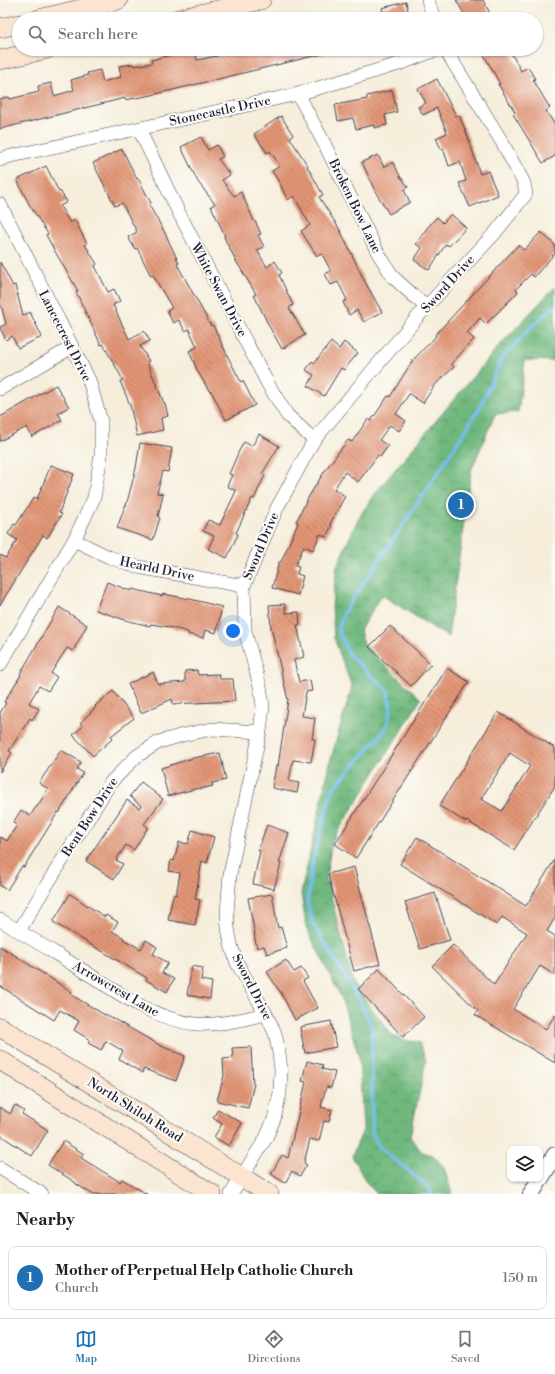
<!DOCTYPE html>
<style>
body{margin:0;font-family:"Libre Bodoni",serif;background:#f6f6f6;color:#202124}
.controls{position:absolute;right:12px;bottom:12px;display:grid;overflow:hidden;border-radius:8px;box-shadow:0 1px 3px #0004}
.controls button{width:36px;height:36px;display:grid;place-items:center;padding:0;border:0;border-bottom:1px solid #e0e0e0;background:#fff;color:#202124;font:20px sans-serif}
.you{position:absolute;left:233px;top:631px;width:14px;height:14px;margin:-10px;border:3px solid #fff;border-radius:50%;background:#1a73e8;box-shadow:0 0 0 6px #1a73e833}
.badge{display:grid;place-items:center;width:26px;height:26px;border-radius:50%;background:#1f6fb2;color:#fff;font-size:13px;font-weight:700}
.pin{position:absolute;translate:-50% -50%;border:2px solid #fff;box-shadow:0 1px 4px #0006}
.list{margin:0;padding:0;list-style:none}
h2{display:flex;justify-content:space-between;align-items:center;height:52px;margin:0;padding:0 16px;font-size:17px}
h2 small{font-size:13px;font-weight:400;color:#757577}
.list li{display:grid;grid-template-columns:26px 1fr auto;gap:12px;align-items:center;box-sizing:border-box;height:64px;margin:0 8px 8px;padding:0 8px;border:1px solid #e0e0e0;border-radius:8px}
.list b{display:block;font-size:15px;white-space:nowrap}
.list p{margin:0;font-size:13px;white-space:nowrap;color:#757577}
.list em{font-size:13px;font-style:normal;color:#757577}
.icon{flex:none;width:22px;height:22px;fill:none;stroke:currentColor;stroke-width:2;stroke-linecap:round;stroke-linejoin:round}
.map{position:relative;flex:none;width:555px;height:1194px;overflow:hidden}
.search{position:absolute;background:#fff;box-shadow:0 1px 3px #0004;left:12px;right:12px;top:12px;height:44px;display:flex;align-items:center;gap:10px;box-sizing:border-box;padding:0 14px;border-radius:22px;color:#757577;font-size:15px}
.sheet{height:124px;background:#fff}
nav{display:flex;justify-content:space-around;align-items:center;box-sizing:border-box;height:56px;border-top:1px solid #e0e0e0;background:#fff;font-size:11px;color:#757577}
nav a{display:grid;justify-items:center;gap:2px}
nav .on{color:#1f6fb2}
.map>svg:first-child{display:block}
.forest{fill:url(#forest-crowns);stroke:#486d5c}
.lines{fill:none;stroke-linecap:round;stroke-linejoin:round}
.stream{stroke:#78beef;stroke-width:3.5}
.building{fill:url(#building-back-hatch);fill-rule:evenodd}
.minor-casing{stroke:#424153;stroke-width:14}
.tertiary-casing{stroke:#424153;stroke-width:18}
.secondary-casing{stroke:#424153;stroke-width:20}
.minor{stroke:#fff;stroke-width:13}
.tertiary{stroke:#fff;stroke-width:16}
.secondary{stroke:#fce5d0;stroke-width:19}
.labels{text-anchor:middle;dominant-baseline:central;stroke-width:4;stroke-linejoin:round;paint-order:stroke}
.street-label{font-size:13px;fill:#22223b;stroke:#fdfcf7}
</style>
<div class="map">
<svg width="555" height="1194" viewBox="0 0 555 1194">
<defs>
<pattern id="forest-crowns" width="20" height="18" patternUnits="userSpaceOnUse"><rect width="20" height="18" fill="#6fb87e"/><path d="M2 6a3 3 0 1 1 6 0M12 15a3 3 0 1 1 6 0" fill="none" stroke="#5b9568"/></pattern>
<pattern id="building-back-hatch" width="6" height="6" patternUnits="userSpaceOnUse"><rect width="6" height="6" fill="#e29576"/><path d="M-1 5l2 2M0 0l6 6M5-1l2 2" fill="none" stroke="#b77962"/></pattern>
</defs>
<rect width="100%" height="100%" fill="#fdfcf7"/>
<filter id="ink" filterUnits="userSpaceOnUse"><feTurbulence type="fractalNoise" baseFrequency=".025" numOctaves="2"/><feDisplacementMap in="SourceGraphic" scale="8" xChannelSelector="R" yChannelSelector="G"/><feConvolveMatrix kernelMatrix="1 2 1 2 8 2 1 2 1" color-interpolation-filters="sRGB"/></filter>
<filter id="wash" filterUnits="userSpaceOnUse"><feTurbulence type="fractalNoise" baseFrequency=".012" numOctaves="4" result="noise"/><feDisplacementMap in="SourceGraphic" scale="16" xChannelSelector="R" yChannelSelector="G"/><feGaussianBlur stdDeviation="0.9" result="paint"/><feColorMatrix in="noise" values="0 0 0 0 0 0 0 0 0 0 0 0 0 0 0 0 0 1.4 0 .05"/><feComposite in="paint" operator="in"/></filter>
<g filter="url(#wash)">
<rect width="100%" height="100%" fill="#f6eedb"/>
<path class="forest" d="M555,287V361L525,360L518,412L495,414L471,471L448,637L382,595L360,630L363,644L421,699L332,841L326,877L354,985L393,1036L408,1041L419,1042L426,1061L410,1137L422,1152L433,1155L444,1167L452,1194H377L366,1182L352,1156L363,1130L359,1057L341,997L306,927L301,893L331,758L352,687L334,638L332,606L337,566L358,519L377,491L498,347Z"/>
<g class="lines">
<path class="stream" d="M431,1194L427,1186L378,1146L372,1132V1028L359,1000L313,924L307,902L313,859L332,790L385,730L391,711L388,691L349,655L338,630L344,612L432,482L480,407L502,358L529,329L555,306"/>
</g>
<g id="blocks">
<path class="building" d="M456,0H483L493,19H467Z
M406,2L410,19H385L382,8Z
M195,49L197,60L217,56L215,49H325L326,53L152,95L125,100V98L0,129V99L9,97L10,99L39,92L38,86L51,83L54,96L74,90L71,80L88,75L87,73L100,70L103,82L121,77L119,66L133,64L134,66L152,63L151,60Z
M495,49H509L521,71L528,67L535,79L533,80L550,108L546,111L555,125V156L543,163L513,114L515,112L498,84H500L484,55Z
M437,79L456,116L459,115L468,137L480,174L488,171L498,195L470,207L459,183L466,181L460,162L449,166L443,148L441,149L436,138L447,133L437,108L423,115L418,107L426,103L418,89Z
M392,90L397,112L385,115L387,125L374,128V125L356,129L353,118L338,121L335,105L367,99V96Z
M281,116L293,135L290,138L308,166H307L323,195L319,197L340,230L365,282L382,312L364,322L357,310L349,315L343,302L347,300L338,282L331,285L325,274L331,271L322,254L317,256L301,231L310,225L294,196L288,200L281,187H282L272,171L280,166L270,151L267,153L254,134Z
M201,137L208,150L217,145L223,157L218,159L230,175L222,180L234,196L241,192L254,221H255L261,234L258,235L264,247L257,250L267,267L275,261L282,273L279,275L293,305L289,308L305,335L282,349L269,326L254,295L256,294L236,261L224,237L225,236L211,206L215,204L198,182L181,147Z
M122,149L137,179L138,178L151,203L149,205L164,231L179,263L177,264L211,326L213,325L228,357L241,382L243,381L255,405L226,420L211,391L210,392L198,372L189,351L197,347L189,329L185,331L179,320L173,323L167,311L172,308L153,275L151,276L137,248L135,249L128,237L137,232L122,203L115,206L93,163Z
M378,155L384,167L393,162L401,178H402L408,187L404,190L410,202L389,214L375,191L362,162Z
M46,166L59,192L60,191L67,202L60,206L70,223L75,220L87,244L85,245L97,264L95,266L108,292L114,289L120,301L113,305L129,339L144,331L150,341L140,346L149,361L147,362L164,403H165L168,416L161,418L163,430L137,436L130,405L120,381L123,380L103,344L101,345L76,292L78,291L57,255L46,235L48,234L29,204L17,180Z
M451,214L466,228L449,246L446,244L429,270L414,260L422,248L416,244L427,228L437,217L443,223Z
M541,232L555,245V253L534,277L531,274L516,289L518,292L486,324L480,318L467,333L474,339L451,364L454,367L435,385L423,403L409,394L396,414L406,421L399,431L390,425L379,440L388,446L380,457L378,455L358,482L345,472L334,489L345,496L330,524L332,525L326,537L320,534L313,550L304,546L295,566L299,567L297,574L303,576L298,595L272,588L279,562H281L298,523L296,522L309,496L326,469L348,440L352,442L368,419L371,421L388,396L390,397L413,360L436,336L435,335L459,309L518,245L524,250Z
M0,262L13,286L15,285L23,316L30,312L42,337L18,348L12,336L6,340L0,328V327L6,324L1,305H0Z
M331,342L339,349L344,342L358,353L344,370L341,368L324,396L308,386L314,375L306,370L312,361L314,363Z
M56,385L69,407L58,413L62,420L32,437L27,427L0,441V417Z
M259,434L279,446L262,474L265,475L254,499L252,498L236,533L238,534L227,558L208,549L214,536L203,531L208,520L220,525L236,491L227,486L232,475L229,474L239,451L244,442L252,446Z
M140,443L172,448L168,472L163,471L157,493L163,494L158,517L160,518L153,540L117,528L125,506H126L136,468Z
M51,465L74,474L59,513L62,514L47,538L43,535L0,605V555L6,558L17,540L8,534L14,524L16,525L34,497L37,499Z
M107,582L131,591L132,589L162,596L163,594L190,599L222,607L216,633L205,630L203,638L188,634V632L169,627L151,624L150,626L125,620L96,610Z
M285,604L286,613L299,612L300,625H297L304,657L294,660L299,682L310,680L312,691L306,692L302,716L315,718L312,739H315L311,762L293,760L289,781L299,783L297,793L272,788L276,766H278L288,700L271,627L269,605Z
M59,607L87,625L73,651L67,648L51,673L57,677L48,691L39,686L29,703L39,709L32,720L30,718L9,751L12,753L0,772V713L6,703L4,702L21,675L20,674Z
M390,626L431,664L411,686L369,647Z
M447,668L469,682L356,858L335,844Z
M197,670L198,675L219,674L220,679H233L235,701L173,704L172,699L141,713L128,684L153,672L158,684L185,682V671Z
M113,691L134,718L111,736L113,738L93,756L73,735L83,726L80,723L96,707L95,706Z
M498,712L555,748V786L514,850L467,821L466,822L439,806ZM510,753L530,766L502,811L481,799Z
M61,750L81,762L77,769L83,773L59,813L58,812L24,867L22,866L7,890L0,886V837L7,841L17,825L13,823L21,810L30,816L36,807H37L48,789L39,783Z
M220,753L226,780L212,783L213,786L200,789L199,788L168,796L161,768L193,758Z
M141,782L163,799L144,824L148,827L134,850L126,845L116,860L123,864L114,879L86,861L127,800L139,808L141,806L130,796Z
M267,825L289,833L279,863H281L274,889L253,884L260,851L258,850Z
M192,830L214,837L207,863L202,861L195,899L200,900L195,925L168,920L173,895H176L180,873L169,871L171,860L174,861L179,842L188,844Z
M417,837L526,906L555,859V918L547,931L555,936V975L540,966L513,1009L546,1029L555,1015V1063L475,1015L478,1011L432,966L453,945L494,985L527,933L502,917L497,925L400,864Z
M354,867L380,964L354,971L328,874Z
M435,893L450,940L420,949L405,902Z
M70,894L105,917L106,915L118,922L112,931L124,938L123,939L141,949L146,940L157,947L153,954L168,963L162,973L174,979L167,992L146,980L147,978L53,922Z
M272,894L278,928L281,927L287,948L267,954L264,946L257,948L254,935H255L248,898Z
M0,946L72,992L70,994L105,1015V1014L161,1046L185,1056L176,1081L144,1069L142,1073L119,1059L123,1051L106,1041L101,1050L88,1043L90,1040L74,1030L79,1021L60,1010L54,1020L0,986Z
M286,960L294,972L301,968L308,978L303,981L318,1008L295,1020L281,993L267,972Z
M192,966L203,968L201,980L212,982L210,999L187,995Z
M379,969L424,1017L403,1037L358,989Z
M331,1021L336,1047L305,1053L300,1027Z
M251,1047L253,1084H254L248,1108L217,1101L224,1076L223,1059L233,1058L232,1048Z
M307,1061L323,1065L322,1069L335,1072L331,1088L326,1087L321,1107L332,1110L329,1122L324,1121L319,1141L310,1139L304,1163L307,1165L300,1176L292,1171L285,1183L271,1174L282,1155L288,1158L306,1082L302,1081Z
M15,1105L24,1111L22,1114L48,1130L32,1156L0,1135V1107L10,1114Z
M218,1109L242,1123L229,1146L214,1137L222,1124L213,1118Z
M63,1141L84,1154L81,1158L120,1182L122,1179L147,1194H92L76,1184V1183L48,1165Z"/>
</g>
</g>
<g filter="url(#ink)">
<use href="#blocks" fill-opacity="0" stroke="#424153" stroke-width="1"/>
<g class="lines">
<defs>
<path id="minor" d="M428,0L434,19
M298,94L324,143L377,251L393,277L426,307
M139,129L178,211L268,384L287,415L314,440
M0,160L7,157L298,94L402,63L438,49
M0,204L89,380L101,421V455L94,498L74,540L0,665
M0,389L72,347
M74,540L109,557L138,567L244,586
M0,920C28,936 56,954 84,971C118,993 155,1020 196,1024C219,1026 243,1019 266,1014
M19,931L38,899L111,782L137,756L159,742L183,735L212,729L260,732
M0,1168L42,1194
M231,1194L266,1138L274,1119L280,1093L281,1070L279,1053L275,1033L266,1014L237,963L231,945L228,928L227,913L230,874L260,732L263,706L260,686L245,631L244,586L277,508L314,440L426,307L495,233L526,194L524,183L502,142L445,49"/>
<path id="tertiary" d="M531,1194L555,1155"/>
<path id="secondary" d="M39,19L118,0
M178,19L261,0
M0,28L19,24
M0,60L47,49
M0,1027L269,1194
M0,1060L212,1194"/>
</defs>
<use href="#minor" class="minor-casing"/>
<use href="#tertiary" class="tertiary-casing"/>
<use href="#secondary" class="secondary-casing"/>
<use href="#minor" class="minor"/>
<use href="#tertiary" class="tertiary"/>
<use href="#secondary" class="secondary"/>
</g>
</g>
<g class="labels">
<g class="street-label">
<text transform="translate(220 111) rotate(-12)">Stonecastle Drive</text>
<text transform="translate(355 206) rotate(64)">Broken Bow Lane</text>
<text transform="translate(448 284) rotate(-48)">Sword Drive</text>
<text transform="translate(219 290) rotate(62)">White Swan Drive</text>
<text transform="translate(65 336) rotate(63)">Lancecrest Drive</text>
<text transform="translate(261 546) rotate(-67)">Sword Drive</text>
<text transform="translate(157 569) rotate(12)">Hearld Drive</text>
<text transform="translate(90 817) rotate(-57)">Bent Bow Drive</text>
<text transform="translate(252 987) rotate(63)">Sword Drive</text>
<text transform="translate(116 989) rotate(30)">Arrowcrest Lane</text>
<text transform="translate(135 1110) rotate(32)">North Shiloh Road</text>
</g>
</g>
</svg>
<div class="controls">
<button><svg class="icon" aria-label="layers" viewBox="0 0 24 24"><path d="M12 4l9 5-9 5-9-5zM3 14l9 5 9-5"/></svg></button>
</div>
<div class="you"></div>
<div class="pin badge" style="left:461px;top:505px">1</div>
<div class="search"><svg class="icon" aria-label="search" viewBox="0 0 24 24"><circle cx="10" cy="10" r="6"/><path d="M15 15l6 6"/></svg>Search here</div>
</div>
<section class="sheet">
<h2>Nearby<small></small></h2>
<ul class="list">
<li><span class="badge">1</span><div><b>Mother of Perpetual Help Catholic Church</b><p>Church</p></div><em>150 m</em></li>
</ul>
</section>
<nav>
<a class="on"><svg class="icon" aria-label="map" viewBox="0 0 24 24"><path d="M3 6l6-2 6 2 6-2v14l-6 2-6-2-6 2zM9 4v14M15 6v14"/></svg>Map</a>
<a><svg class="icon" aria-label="directions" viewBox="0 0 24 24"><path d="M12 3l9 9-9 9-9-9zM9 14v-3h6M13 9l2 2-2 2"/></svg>Directions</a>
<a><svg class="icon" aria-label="saved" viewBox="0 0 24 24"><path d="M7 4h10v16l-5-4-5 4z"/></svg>Saved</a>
</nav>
